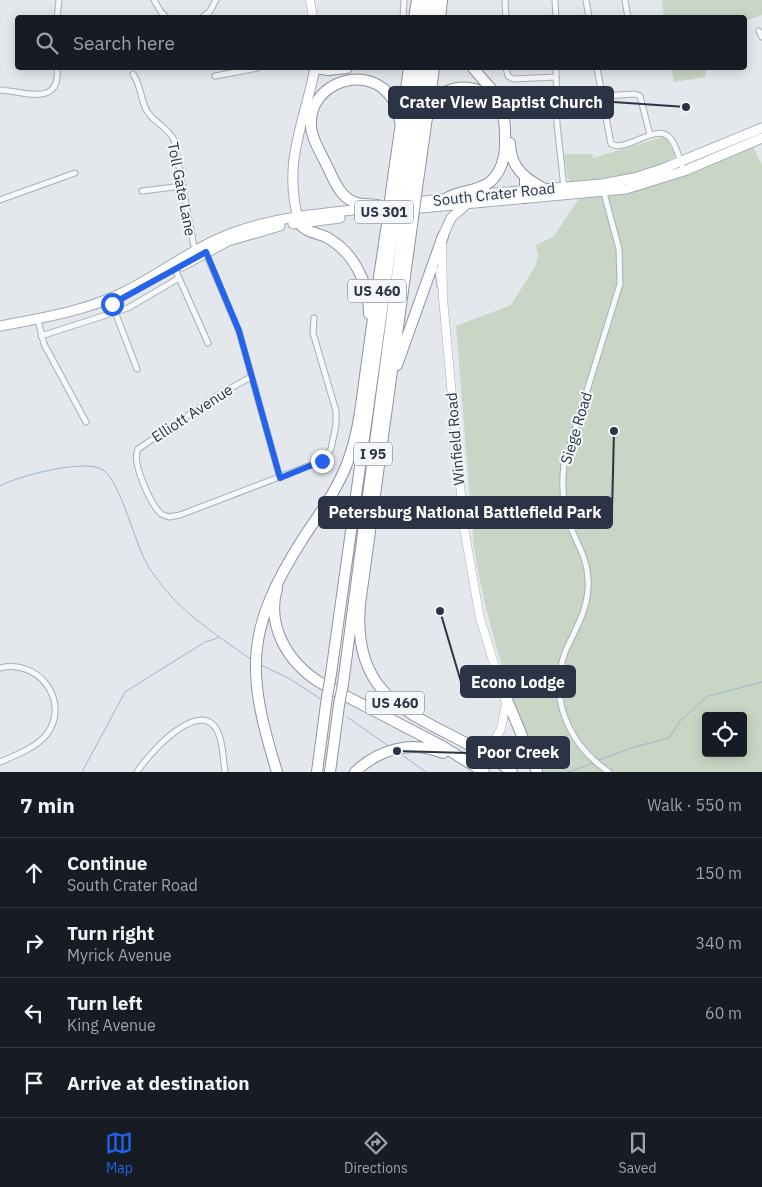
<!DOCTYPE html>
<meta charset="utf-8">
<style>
body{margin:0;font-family:"IBM Plex Sans",sans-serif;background:#242831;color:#f1f3f6}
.controls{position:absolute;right:15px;bottom:15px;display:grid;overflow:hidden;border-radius:5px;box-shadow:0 2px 12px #0003}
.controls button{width:45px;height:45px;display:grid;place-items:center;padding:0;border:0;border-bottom:1px solid #363941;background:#171b24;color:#f1f3f6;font:25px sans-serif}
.stop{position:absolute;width:15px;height:15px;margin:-11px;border:4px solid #2563eb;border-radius:50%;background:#fff}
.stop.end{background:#2563eb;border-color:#fff;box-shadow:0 1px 5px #0008}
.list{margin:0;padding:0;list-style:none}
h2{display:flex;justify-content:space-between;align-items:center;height:65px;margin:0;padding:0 20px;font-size:21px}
h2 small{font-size:16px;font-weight:400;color:#9ea1a6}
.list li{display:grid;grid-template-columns:32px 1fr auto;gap:15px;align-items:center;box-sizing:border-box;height:70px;padding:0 20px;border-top:1px solid #363941}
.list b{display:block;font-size:19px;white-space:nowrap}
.list p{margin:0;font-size:16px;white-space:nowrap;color:#9ea1a6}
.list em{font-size:16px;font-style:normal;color:#9ea1a6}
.icon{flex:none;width:28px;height:28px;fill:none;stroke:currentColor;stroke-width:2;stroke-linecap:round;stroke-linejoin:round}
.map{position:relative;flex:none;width:762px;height:772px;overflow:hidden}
.search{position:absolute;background:#171b24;box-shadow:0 2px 12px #0003;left:15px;right:15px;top:15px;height:55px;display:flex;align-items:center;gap:12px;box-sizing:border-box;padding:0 18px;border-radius:5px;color:#9ea1a6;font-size:19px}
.sheet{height:345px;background:#171b24}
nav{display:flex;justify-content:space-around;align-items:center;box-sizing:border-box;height:70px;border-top:1px solid #363941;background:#171b24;font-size:14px;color:#9ea1a6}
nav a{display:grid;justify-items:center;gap:2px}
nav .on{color:#2563eb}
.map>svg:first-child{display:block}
.green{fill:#c9d6c5;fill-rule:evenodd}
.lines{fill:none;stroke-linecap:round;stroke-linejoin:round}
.stream{stroke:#9fb4cc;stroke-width:1}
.street-casing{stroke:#a9aeb7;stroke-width:7}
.secondary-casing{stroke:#a9aeb7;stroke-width:9}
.primary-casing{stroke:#a3abb8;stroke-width:11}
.highway-casing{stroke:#8b94a3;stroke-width:12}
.street{stroke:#f7f8fa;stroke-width:5}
.secondary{stroke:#fff;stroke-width:8}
.primary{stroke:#fff;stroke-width:9}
.highway{stroke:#fff;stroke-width:10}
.highway-bridge-casing{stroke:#8b94a3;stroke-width:12;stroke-linecap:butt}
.highway-bridge{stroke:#fff;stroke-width:10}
.route{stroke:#2563eb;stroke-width:6}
.labels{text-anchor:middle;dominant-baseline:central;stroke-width:4;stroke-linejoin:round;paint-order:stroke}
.shield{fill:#f4f6f9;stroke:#676e7b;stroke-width:1}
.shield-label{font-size:14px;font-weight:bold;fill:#2b3445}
.street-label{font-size:15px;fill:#2b3445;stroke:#f4f6f9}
.leader{fill:none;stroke:#2b3445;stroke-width:2}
.callout-dot{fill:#2b3445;stroke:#f4f6f9;stroke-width:2}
.callout{fill:#2b3445;stroke:#2b3445;stroke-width:2}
.callout-label{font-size:16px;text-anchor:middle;font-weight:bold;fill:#fff}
</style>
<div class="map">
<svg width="762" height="772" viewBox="0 0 762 772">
<rect width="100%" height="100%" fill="#e4e7ec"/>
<path class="green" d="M662,0H762V15L745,21L744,18L664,17Z
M671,68H706L705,77L674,82Z
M666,136L675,155C664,173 592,180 571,182L568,179L564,154H592L593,158Z
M753,146L762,165V772H543C510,701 487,625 474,548L456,326L511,305L536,265L538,255L536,245L553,237L579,199C645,193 694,171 753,146ZM706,716H743V753H706Z"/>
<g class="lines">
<path class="stream" d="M0,486C17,476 87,458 103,470C121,482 135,545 148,566C176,610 211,631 252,660
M261,665L290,679L322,700
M347,717L390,747
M399,753L426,772
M599,760L631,748L669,738L680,721L708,696L762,682
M82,772L125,692L205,642L218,638
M569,772L593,763"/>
<defs>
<path id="street" d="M154,0L161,12L167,18
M505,0L506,18
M555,0L556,18
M586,0L589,18
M625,0L628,18
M57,18L59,0
M202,18L210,11L216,0
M403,18L404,0
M759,31L762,37
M506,68L508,76L513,79L556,77
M556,68L557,124L564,188
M597,68L611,144C627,153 656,122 670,138C677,146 680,161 684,171
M133,74C142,88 140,99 147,111C154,123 168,127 174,140L195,252
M215,76L258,68
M0,90C22,91 61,108 57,68
M602,96L635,94L640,96L650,135
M603,189L619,249L620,284L564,465C561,487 563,507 571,528C578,545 587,559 588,578C590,606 577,626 566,650C547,697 569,745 609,772
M142,191L183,186
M0,200L75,173
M205,251L239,331L280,478
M175,269L208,343
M440,286L438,271L443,264
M110,299L137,369
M39,324L44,344L86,422
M41,336L128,308L179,278
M251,377L218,395L138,449C131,463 151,504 161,514L169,517L180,515L321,461L331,449L336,425V411L313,333L314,318
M0,668C38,658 71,701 47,734C36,748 16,755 0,762
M137,772C147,756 195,701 215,727C223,738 223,759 225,772"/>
<path id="secondary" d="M310,0L313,18
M442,242L443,298L464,528L480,618L506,703L501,729L478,768"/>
<path id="primary" d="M408,203L483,194L602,184L634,178L662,169L762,128
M410,209L626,189L684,171L762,138
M365,215L394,211
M299,222C282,162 304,125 315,68
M293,224L340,218
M443,236L451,218L468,203
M182,266L228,241L280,226
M0,326C42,318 86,311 124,292C162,273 195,246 235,232C279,216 327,213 373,208"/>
<path id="highway" d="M414,18L417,0
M424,18L426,0
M432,18L435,0
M440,18L442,0
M315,68L328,70L347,68
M473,68L499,98
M426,121C429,114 431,106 436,100C454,79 489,86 501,110C506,120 505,132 505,144C505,158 501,172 490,182C477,192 460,190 447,198
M510,143C510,167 525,179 545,189
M392,185L409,68
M400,186L417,68
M410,187L426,68
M417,188L434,68
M525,198V177
M383,207C373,202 361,207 350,200C337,192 332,175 325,162C320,151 312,140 311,127C307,82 370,61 393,100C397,108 399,117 401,126
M299,223C305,232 317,233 326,237C354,252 369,283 369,314
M412,225L360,604C350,718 440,716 512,772
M397,365L443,236
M277,588C266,626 288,662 319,682L442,746L484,772
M331,674L394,224
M343,684L404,224
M505,695L537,772
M277,772C246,672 245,630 302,540C319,514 339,488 349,458C360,428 362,394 367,362C373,316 380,270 387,224
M317,772L327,697
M330,772L339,705
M355,772C379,749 412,740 443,753"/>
</defs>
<use href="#street" class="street-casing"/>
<use href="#secondary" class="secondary-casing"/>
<use href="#primary" class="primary-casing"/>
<use href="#highway" class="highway-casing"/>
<use href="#street" class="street"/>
<use href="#secondary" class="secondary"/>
<use href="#primary" class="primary"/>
<use href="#highway" class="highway"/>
<defs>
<path id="highway-bridge" d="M387,224L392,185
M394,224L400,186
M404,224L410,187
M412,225L417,188
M327,697L331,674
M339,705L343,684"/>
</defs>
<use href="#highway-bridge" class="highway-bridge-casing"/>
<use href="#highway-bridge" class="highway-bridge"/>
</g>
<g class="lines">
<path class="route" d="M112,304L206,252L239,331L280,478L322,461"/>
</g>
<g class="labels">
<g class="shield">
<rect x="355" y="200.5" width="58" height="23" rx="4"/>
<rect x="348" y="279.5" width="58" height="23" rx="4"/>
<rect x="354" y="442.5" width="38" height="23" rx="4"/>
<rect x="366" y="691.5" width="58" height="23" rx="4"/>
</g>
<g class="shield-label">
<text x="384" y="212">US 301</text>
<text x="377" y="291">US 460</text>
<text x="373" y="454">I 95</text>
<text x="395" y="703">US 460</text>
</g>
<g class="street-label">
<text transform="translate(182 189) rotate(79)">Toll Gate Lane</text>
<text transform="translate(494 194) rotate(-6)">South Crater Road</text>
<text transform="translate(192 413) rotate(-33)">Elliott Avenue</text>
<text transform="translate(576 428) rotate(-73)">Siege Road</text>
<text transform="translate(455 439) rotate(-95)">Winfield Road</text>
</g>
</g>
<path class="leader" d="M686 107L613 102M614 431L612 512M440 611L461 682M397 751L467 753"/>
<g class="callout-dot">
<circle cx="686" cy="107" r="5"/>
<circle cx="614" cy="431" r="5"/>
<circle cx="440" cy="611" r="5"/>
<circle cx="397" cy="751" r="5"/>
</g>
<g class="callout">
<rect x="389" y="87" width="224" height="31" rx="5"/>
<rect x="319" y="497" width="293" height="31" rx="5"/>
<rect x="461" y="666" width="114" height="31" rx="5"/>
<rect x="467" y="737" width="102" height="31" rx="5"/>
</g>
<g class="callout-label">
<text x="501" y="108">Crater View Baptist Church</text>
<text x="465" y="518">Petersburg National Battlefield Park</text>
<text x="518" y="688">Econo Lodge</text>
<text x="518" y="758">Poor Creek</text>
</g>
</svg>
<div class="controls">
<button><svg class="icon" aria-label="locate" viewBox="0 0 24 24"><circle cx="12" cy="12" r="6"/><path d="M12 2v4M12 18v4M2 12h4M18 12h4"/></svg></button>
</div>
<div class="stop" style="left:112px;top:304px"></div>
<div class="stop end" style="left:322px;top:461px"></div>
<div class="search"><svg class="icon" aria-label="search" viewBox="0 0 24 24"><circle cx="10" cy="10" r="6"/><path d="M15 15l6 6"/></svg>Search here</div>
</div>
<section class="sheet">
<h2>7 min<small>Walk · 550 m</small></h2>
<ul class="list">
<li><svg class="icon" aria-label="ahead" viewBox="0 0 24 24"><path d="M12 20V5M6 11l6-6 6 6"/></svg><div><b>Continue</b><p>South Crater Road</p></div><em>150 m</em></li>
<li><svg class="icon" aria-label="right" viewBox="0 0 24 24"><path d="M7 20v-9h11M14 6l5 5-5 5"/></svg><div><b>Turn right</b><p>Myrick Avenue</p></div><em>340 m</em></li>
<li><svg class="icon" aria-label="left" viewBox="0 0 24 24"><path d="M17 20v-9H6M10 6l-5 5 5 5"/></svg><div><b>Turn left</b><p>King Avenue</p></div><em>60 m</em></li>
<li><svg class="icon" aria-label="arrive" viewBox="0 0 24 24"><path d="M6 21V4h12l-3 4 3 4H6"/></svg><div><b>Arrive at destination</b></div></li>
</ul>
</section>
<nav>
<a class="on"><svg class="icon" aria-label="map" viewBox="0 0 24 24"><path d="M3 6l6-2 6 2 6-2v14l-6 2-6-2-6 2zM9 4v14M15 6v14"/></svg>Map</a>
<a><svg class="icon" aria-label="directions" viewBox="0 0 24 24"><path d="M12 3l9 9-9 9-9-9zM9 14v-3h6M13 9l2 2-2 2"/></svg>Directions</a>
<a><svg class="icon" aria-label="saved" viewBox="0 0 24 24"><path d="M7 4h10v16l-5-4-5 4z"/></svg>Saved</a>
</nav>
